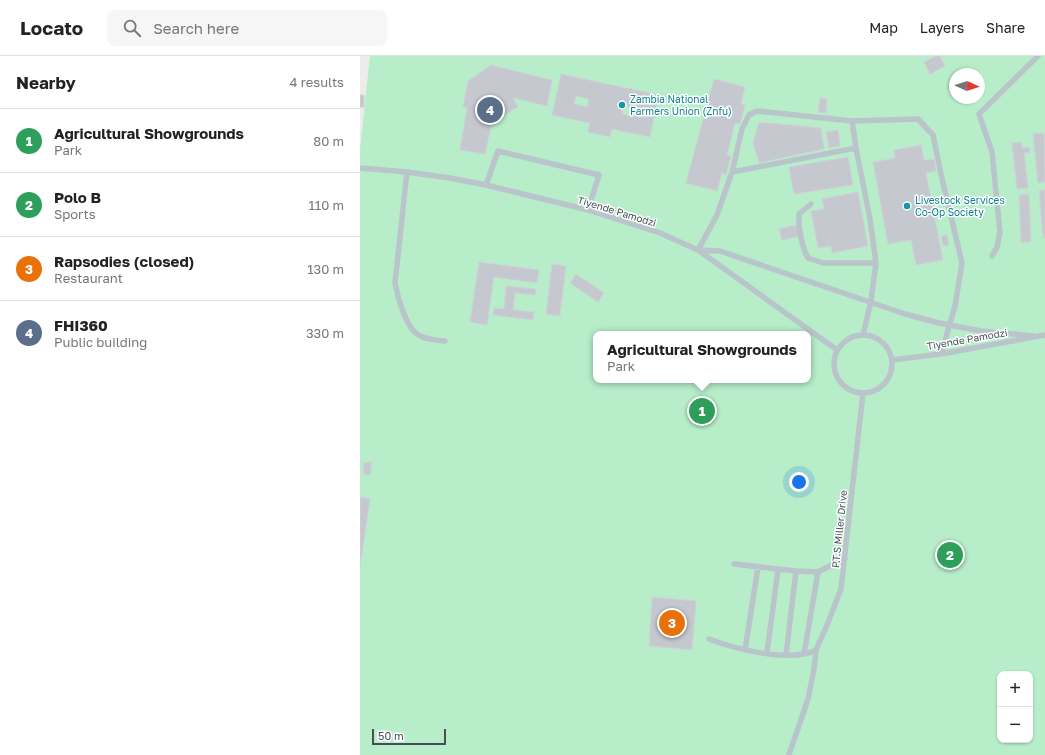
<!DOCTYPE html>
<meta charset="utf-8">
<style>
body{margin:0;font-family:"Golos Text",sans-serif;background:#f6f6f6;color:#222}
.controls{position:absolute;right:12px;bottom:12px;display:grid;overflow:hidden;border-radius:8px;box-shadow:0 1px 3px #0004}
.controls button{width:36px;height:36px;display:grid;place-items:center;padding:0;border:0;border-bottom:1px solid #e0e0e0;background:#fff;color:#222;font:20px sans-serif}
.compass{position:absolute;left:589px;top:12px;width:36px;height:36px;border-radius:50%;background:#fff;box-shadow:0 1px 3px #0004;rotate:93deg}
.scale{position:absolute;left:12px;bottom:10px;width:74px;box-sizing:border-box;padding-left:4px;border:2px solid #445058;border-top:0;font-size:11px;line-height:14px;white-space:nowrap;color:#445058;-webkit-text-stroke:3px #fff;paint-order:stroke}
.you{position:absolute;left:439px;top:426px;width:14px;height:14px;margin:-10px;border:3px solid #fff;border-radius:50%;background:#1a73e8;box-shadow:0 0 0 6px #1a73e833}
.badge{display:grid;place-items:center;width:26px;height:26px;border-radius:50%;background:#197ada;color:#fff;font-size:13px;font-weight:700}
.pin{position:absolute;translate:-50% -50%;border:2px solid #fff;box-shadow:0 1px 4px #0006}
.popup{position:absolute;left:233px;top:275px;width:218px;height:52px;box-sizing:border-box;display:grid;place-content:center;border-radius:8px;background:#fff;filter:drop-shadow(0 1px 3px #0005);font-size:13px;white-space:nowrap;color:#767676}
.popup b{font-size:15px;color:#222}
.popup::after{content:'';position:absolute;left:50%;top:100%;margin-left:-8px;border:8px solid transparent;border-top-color:#fff}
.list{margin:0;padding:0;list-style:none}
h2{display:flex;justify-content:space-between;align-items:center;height:52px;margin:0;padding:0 16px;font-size:17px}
h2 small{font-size:13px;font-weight:400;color:#767676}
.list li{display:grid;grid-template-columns:26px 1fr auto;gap:12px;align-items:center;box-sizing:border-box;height:64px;padding:0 16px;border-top:1px solid #e0e0e0}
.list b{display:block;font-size:15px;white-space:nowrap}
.list p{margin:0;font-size:13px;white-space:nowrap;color:#767676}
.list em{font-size:13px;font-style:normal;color:#767676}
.icon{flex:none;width:22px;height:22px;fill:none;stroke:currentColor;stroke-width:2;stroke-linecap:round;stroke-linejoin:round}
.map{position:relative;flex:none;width:685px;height:699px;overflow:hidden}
header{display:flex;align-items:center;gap:24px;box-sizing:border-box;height:56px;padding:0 20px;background:#fff;border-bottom:1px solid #e0e0e0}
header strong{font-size:19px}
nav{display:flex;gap:22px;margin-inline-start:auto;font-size:14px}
.search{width:280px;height:36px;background:#f6f6f6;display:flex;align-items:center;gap:10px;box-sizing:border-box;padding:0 14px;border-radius:8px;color:#767676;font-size:15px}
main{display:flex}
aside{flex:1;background:#fff}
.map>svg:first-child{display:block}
.park{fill:#b7edc9;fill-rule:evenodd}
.building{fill:#c5c8ce;stroke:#cfd2d7;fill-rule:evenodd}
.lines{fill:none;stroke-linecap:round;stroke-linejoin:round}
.service{stroke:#b9c4cb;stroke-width:5.5}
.culture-dot{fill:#0f9aa8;stroke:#fff;stroke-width:1.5}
.labels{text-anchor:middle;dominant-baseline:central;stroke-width:3;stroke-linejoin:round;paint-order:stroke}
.culture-label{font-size:10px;fill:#0d838f;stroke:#fff;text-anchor:start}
.street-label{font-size:10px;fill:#445058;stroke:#fff}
</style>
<header>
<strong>Locato</strong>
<div class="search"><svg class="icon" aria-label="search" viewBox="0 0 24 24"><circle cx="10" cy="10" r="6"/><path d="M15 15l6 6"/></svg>Search here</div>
<nav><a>Map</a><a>Layers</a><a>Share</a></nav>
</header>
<main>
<aside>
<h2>Nearby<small>4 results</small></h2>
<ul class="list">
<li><span class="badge" style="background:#2e9e5b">1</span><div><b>Agricultural Showgrounds</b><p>Park</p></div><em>80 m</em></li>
<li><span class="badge" style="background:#2e9e5b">2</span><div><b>Polo B</b><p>Sports</p></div><em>110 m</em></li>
<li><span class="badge" style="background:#e8710a">3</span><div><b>Rapsodies (closed)</b><p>Restaurant</p></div><em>130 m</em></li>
<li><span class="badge" style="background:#5c6f8a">4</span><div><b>FHI360</b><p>Public building</p></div><em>330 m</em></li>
</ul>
</aside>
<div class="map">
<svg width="685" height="699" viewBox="0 0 685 699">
<rect width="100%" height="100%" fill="#eeebeb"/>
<path class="park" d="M10,0H685V699H0V93ZM595,18H619V42H595ZM236,278H448V324H236ZM640,618H670V684H640Z"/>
<path class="building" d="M576,0H580L585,10L570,18L564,6Z
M131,9L192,24L187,50L153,42L158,51L143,60L140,56L134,57L125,98L100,94L107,52L103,51L108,25Z
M201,18L299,39L290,81L252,73L250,81L228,76L230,67L192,59ZM216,40L229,43L227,51L214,48ZM264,50L277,53L275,61L262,58Z
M354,23L385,31L381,48L385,49L380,68L375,67L367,99L371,100L366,119L362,117L357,135L326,127Z
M0,39H4V51H0Z
M460,42L467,43L466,57L458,56Z
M399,66L461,72L464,93L399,107L393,87Z
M478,74L480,90L469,92L466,76Z
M684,77L685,126L678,127L673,78Z
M662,86V92L669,91L670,97H664L668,132L657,133L652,87Z
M561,89L564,104L574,103L576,115L566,117L583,204L556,209L551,184L528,188L513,106L535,102L534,94Z
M488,101L493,129L434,138L429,111Z
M685,134V182H683L679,135Z
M498,136L508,190L472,197L471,190L458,192L451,155L464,153L462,143Z
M669,138L671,186H661L659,139Z
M437,169L440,180L422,184L419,173Z
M587,179L589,189L583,190L581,180Z
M119,206L179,214L177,227L134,221L127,269L110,266Z
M192,208L206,210L200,260L186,258Z
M216,218L244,237L238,246L210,227Z
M146,230L176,233L175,239L155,237L153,254L174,256L173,264L133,259L134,252L144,253Z
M11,406V418L4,419L3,407Z
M0,441L10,443L0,512Z
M292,541L336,545L332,594L289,590Z"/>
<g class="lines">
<path class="service" d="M492,65L496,92L510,163L516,207L511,245L503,279
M0,112L47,116L90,122L126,129L228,154L300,177L338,194L477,294
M47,116L35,227C38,242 46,273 60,280C68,284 78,284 85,285
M372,116L496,92
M126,129L138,95L239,119L228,154
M451,148L439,158C438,170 442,192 448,202L463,207H516
M338,194L357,159L372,116L382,73L389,59L397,55L492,65L558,63L573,79L581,118L602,207L595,250L581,298
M338,194L360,195L545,258L579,267L621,275L674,280
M632,200L637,191L640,176L632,96L619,58L678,0
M474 308a29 29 0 1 1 58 0a29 29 0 1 1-58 0Z
M532,304L581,298L685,279
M374,508L436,515L458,516L485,502
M349,583C375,593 430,607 456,594L467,569L481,533L503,337
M385,594L398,511
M407,597L418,514
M444,598L458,516
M426,599L436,515
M429,699L448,643L454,613L456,594"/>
</g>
<g class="culture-dot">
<circle cx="262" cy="49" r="4"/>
<circle cx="547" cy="150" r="4"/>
</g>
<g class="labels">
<g class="culture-label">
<text x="270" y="43">Zambia National<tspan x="270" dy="12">Farmers Union (Znfu)</tspan></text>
<text x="555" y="144">Livestock Services<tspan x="555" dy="12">Co-Op Society</tspan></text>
</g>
<g class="street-label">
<text transform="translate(257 155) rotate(17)">Tiyende Pamodzi</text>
<text transform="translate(607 283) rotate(-10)">Tiyende Pamodzi</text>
<text transform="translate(479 473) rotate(-84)">P.T.S Miller Drive</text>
</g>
</g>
</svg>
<div class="controls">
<button>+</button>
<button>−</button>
</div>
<svg class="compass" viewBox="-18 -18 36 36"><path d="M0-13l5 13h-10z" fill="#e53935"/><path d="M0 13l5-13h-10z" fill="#767676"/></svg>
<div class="scale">50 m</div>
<div class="you"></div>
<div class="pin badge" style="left:342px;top:355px;background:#2e9e5b">1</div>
<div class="popup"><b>Agricultural Showgrounds</b>Park</div>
<div class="pin badge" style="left:590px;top:499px;background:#2e9e5b">2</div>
<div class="pin badge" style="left:312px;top:567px;background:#e8710a">3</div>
<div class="pin badge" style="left:130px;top:54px;background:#5c6f8a">4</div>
</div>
</main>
